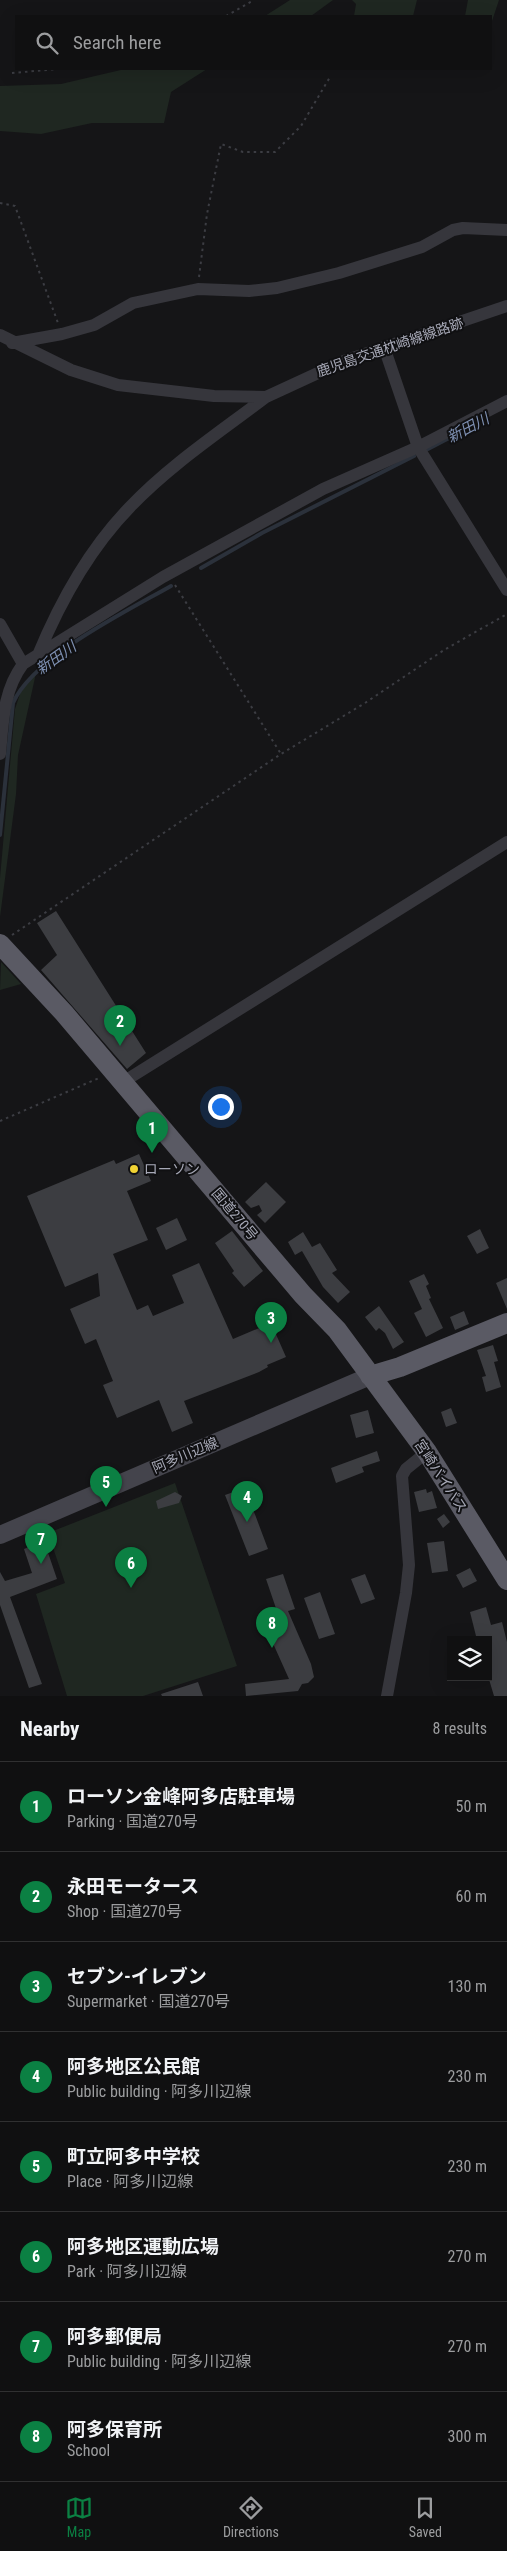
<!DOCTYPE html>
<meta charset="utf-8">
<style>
body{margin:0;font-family:"Roboto Condensed","Noto Sans JP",sans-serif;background:#1e1e1f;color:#f1f3f6}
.controls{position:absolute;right:15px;bottom:15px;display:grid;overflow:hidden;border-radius:0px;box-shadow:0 5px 20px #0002}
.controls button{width:45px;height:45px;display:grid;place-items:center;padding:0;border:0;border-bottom:1px solid #303031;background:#101011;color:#f1f3f6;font:25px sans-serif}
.you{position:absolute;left:220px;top:1106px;width:18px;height:18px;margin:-12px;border:4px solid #fff;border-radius:50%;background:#1a73e8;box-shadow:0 0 0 8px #1a73e833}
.badge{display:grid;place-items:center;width:32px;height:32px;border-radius:50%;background:#0b8043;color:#fff;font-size:16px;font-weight:700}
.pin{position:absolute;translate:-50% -41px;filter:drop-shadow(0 1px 2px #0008)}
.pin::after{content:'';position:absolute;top:26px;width:18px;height:15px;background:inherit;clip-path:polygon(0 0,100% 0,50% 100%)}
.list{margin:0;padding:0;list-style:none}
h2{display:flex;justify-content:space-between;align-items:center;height:65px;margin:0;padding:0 20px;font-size:21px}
h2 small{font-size:16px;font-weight:400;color:#9c9d9f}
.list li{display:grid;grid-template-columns:32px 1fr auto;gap:15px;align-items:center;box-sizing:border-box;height:90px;padding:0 20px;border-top:1px solid #303031}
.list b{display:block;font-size:19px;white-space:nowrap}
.list p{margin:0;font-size:16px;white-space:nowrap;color:#9c9d9f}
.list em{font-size:16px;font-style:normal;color:#9c9d9f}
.icon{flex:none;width:28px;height:28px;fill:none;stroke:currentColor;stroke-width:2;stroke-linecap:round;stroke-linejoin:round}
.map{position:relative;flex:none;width:507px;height:1696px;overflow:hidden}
.search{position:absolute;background:#101011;box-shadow:0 5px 20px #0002;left:15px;right:15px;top:15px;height:55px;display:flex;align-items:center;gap:12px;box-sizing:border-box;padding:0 18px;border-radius:0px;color:#9c9d9f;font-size:19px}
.sheet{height:785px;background:#101011}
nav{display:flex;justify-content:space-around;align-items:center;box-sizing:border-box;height:70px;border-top:1px solid #303031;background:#101011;font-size:14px;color:#9c9d9f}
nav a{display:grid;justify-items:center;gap:2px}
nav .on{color:#0b8043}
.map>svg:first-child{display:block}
.green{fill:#1f2721}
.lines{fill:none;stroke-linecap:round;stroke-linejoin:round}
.stream{stroke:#2b313b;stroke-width:4}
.building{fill:#3c3d41}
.path{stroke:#3c3d43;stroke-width:2;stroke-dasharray:2.5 4;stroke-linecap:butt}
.minor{stroke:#36363c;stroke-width:12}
.secondary{stroke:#44444c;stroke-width:18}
.trunk{stroke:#5a5a64;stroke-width:20}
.poi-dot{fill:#f1d333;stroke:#101012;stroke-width:2}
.labels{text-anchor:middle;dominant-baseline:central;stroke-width:4;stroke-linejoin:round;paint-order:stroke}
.street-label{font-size:14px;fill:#a7a9b7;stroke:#101012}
.poi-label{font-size:14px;fill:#a7a9b7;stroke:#101012;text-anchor:start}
.water-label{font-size:15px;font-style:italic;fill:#7e90b2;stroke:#101012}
</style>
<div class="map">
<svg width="507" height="1696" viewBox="0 0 507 1696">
<rect width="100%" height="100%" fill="#151517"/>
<path class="green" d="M290,0H333L311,16H265Z
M352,0H417L413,16H354L356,4Z
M468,0H499L491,24V16H465Z
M125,69H207L171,92L164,123H92L41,134L0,131V86L61,84Z
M36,673L18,755L16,794L0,917V878L15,709L21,691Z
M1,962L21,984L0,990Z
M175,1483L237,1666L143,1696H67L36,1594L65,1583L48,1533Z"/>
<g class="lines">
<path class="stream" d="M428,449L451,437
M201,568L262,533L414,456
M0,835L13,703C33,657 127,611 171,586"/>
</g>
<path class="building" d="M56,911L146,1053L127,1069L41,970L57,955L37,923Z
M139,1154L151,1181L127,1191L148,1240L113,1254L137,1310L148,1305L153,1316L184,1303L172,1275L199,1263L233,1339L271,1323L286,1357L267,1365L268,1367L259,1372L184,1401L193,1423L172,1432L159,1400L117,1418L103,1385L113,1381L96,1339L85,1344L70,1309L100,1296L98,1273L65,1287L27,1196L114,1160L116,1164Z
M266,1182L286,1202L265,1223L257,1215L262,1211L259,1205L251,1208L245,1202Z
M177,1218L187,1240L166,1250L156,1228Z
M480,1229L489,1248L477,1254L467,1236Z
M232,1231L263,1271L244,1287L232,1273L234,1271L215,1243Z
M303,1232L312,1247L320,1243L337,1270L332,1273L350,1292L338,1303L323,1287L302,1251L295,1255L288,1242Z
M424,1274L429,1284L426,1286L431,1298L429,1299L443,1328L426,1337L414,1313L422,1309L409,1281Z
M507,1278V1309L496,1283Z
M379,1306L404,1342L393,1349L385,1333L379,1328L376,1331L365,1317Z
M464,1311L469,1324L455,1330L450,1317Z
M493,1345L498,1361L494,1362L501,1387L486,1392L482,1377L486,1376L477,1350Z
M451,1408L457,1423L446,1427L441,1412Z
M368,1410L374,1433L356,1438L350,1415Z
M377,1451L380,1461L362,1467L364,1472L336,1483L331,1468Z
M245,1488L268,1549L249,1556L225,1495Z
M426,1489L427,1493L432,1491L437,1508L419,1512L414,1492Z
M175,1492L182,1496L179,1503L158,1509L156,1501Z
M444,1514L450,1522L443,1528L437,1519Z
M44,1541L57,1579L10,1597L42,1684L29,1688L0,1605V1572L5,1581L32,1573L24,1549Z
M444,1541L448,1571L432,1573L427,1543Z
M470,1568L477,1581L463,1588L456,1575Z
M283,1574L295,1609L288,1611L311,1664L314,1677L308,1683L302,1684L298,1691L246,1696L245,1684L289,1679L267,1630L281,1623L266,1579Z
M365,1574L375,1599L361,1604L351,1579Z
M320,1592L335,1634L319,1639L304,1598Z
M486,1607L491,1625L502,1622L507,1642V1696H494L488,1676V1640H477L470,1612Z
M198,1682L203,1696H162L161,1694Z"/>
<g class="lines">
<path class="path" d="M226,16L254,0
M12,73L58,69
M0,203L15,206L58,323
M199,277L207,214L221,144L243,152H275L301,126L330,77
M175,585L281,754
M12,935L281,754L365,703L444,650L507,614
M0,1121L99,1078"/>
<path class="minor" d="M0,335L71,370L118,385L214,396L266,397L344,361L507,306
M12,343L62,334L94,325L133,303L198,289L249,291L277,288L339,273L422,247L453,230L463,228L507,230
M384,347L418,447L507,590
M0,624L23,664
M38,655C60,602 89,549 130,507C170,465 220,432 266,397
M0,754C3,722 3,691 23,664L163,577L323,489L418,447L507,401
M123,1082L507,842
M387,1696L406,1593L409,1565L402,1476L406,1469L427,1452"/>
<path class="secondary" d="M0,1535L370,1376"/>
<path class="trunk" d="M0,944L64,1013L303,1295L337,1330L427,1452L507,1580
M370,1376L400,1367L507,1323"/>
</g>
<circle class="poi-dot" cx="134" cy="1169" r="5"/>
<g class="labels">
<g class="street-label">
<text transform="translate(390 347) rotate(-19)">鹿児島交通枕崎線線路跡</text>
<text transform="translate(235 1214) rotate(50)">国道270号</text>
<text transform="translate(185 1455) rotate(-23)">阿多川辺線</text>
<text transform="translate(441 1476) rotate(57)">宮崎バイパス</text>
</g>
<g class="poi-label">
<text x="144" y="1169">ローソン</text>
</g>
<g class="water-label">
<text transform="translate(468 428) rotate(-28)">新田川</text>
<text transform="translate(56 658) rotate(-35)">新田川</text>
</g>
</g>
</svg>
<div class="controls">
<button><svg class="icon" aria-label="layers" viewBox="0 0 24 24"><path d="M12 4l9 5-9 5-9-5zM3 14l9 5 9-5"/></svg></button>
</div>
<div class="you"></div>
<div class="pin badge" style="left:152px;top:1153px">1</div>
<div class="pin badge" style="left:120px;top:1046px">2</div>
<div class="pin badge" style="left:271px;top:1343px">3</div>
<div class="pin badge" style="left:247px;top:1522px">4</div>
<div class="pin badge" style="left:106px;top:1507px">5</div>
<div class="pin badge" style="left:131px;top:1588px">6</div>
<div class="pin badge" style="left:41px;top:1564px">7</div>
<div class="pin badge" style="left:272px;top:1648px">8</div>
<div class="search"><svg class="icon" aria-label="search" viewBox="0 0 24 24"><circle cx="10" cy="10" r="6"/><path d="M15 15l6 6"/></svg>Search here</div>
</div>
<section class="sheet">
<h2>Nearby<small>8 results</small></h2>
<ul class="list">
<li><span class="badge">1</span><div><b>ローソン金峰阿多店駐車場</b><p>Parking · 国道270号</p></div><em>50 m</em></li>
<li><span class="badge">2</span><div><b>永田モータース</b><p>Shop · 国道270号</p></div><em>60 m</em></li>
<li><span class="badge">3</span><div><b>セブン-イレブン</b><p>Supermarket · 国道270号</p></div><em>130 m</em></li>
<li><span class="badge">4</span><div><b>阿多地区公民館</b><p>Public building · 阿多川辺線</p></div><em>230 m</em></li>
<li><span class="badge">5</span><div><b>町立阿多中学校</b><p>Place · 阿多川辺線</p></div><em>230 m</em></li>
<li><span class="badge">6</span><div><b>阿多地区運動広場</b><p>Park · 阿多川辺線</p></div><em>270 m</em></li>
<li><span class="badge">7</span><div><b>阿多郵便局</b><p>Public building · 阿多川辺線</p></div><em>270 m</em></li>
<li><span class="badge">8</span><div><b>阿多保育所</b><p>School</p></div><em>300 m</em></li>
</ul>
</section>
<nav>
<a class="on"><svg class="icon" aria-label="map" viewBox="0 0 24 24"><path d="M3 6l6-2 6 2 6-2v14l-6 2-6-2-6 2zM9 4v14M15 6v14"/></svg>Map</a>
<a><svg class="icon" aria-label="directions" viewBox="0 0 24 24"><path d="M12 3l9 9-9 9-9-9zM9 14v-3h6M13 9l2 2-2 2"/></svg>Directions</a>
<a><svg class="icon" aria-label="saved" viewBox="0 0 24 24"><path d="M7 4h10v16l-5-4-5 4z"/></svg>Saved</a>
</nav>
